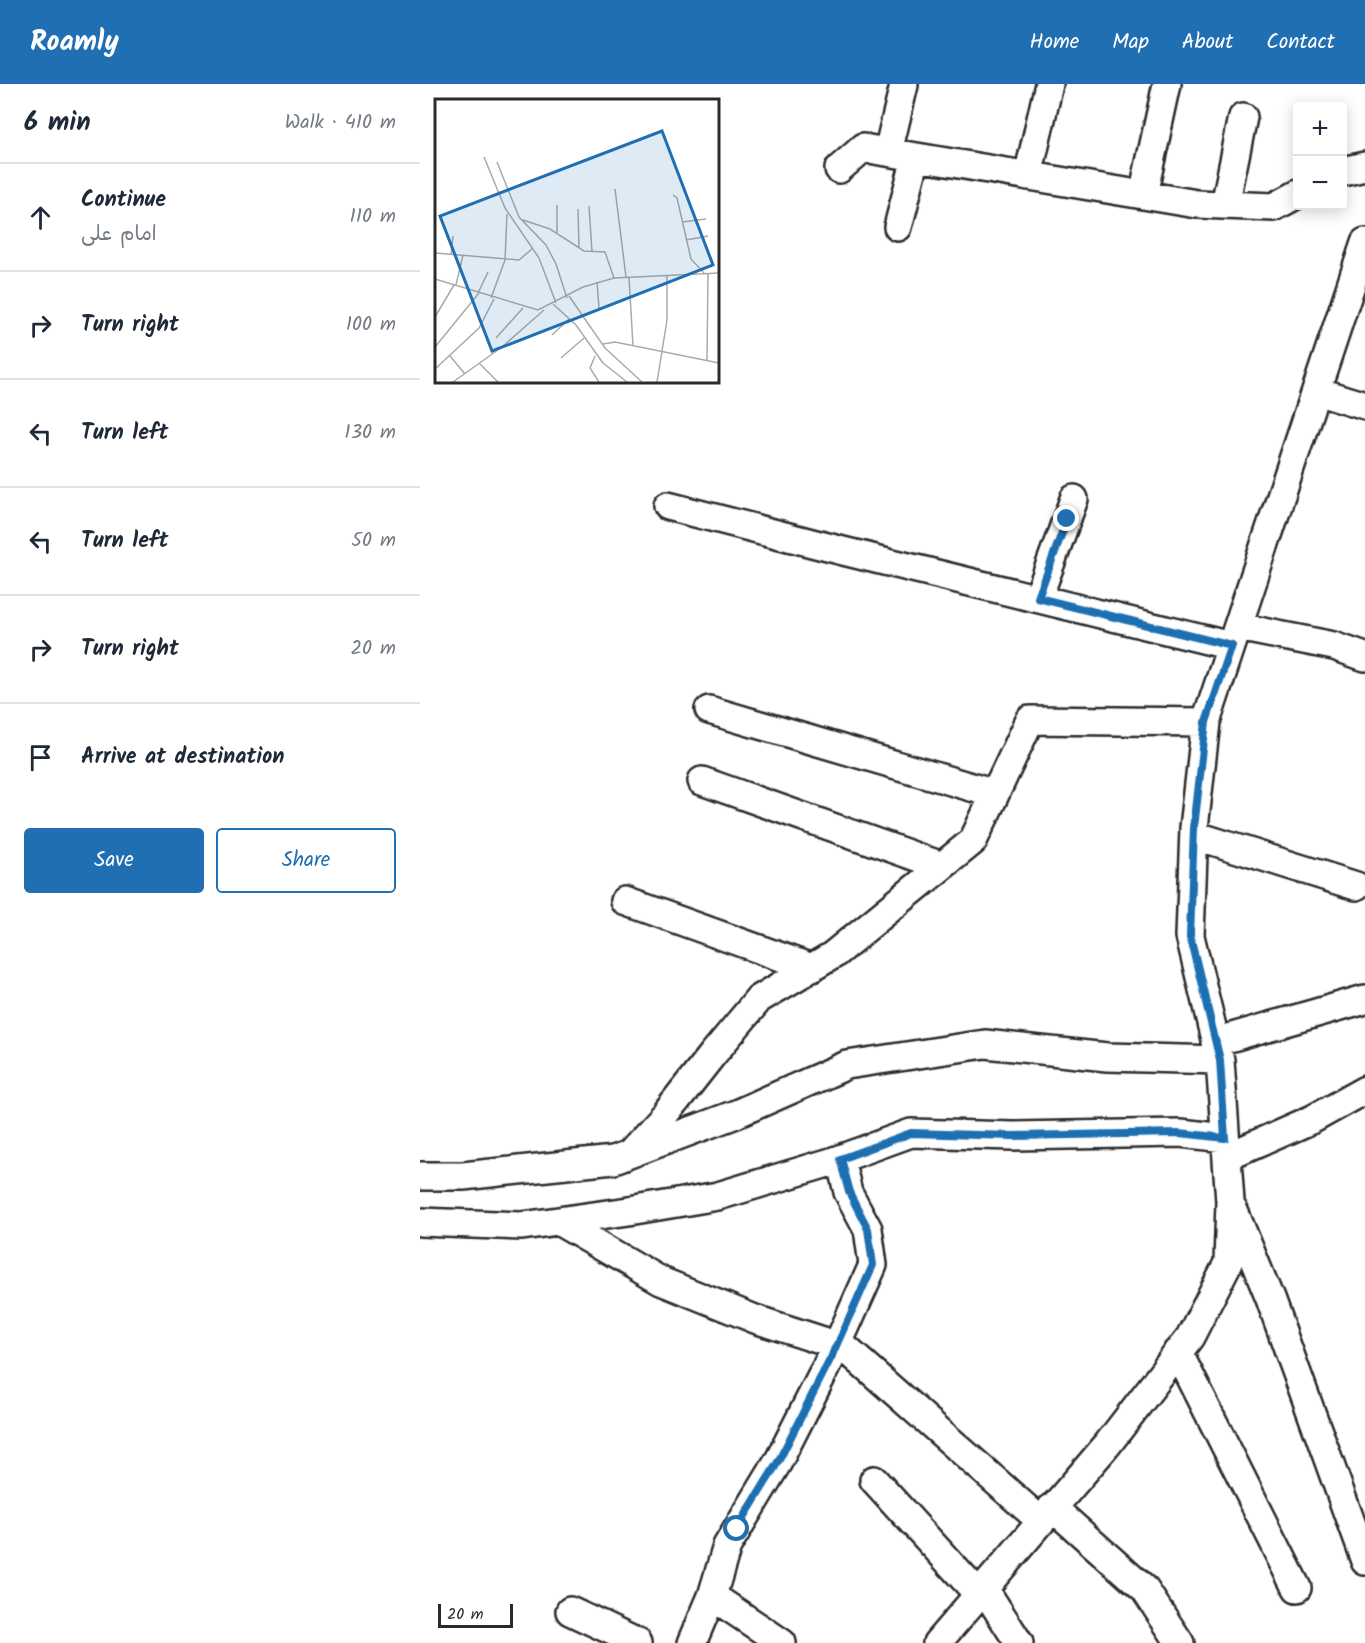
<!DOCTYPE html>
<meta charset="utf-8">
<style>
body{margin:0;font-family:Kalam,"Playpen Sans Arabic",sans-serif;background:#f6f6f7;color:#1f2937}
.controls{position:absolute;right:18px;top:18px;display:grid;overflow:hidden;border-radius:6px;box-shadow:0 3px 15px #0003}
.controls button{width:54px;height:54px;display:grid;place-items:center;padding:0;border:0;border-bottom:2px solid #e0e1e3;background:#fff;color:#1f2937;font:30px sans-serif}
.scale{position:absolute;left:18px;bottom:15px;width:75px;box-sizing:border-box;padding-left:6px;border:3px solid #2b2b2b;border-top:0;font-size:16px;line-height:21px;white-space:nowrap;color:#2b2b2b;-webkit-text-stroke:4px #fff;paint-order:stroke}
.stop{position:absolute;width:18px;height:18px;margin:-14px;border:4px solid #1f6fb2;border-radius:50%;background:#fff}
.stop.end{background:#1f6fb2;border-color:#fff;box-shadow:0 2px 6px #0008}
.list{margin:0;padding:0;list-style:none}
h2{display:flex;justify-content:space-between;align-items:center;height:78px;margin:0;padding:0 24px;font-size:26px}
h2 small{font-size:20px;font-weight:400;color:#747a83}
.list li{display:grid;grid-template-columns:39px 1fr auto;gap:18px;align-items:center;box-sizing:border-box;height:108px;padding:0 24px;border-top:2px solid #e0e1e3}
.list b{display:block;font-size:22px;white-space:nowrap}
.list p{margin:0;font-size:20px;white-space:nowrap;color:#747a83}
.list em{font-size:20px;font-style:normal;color:#747a83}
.actions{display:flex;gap:12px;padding:18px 24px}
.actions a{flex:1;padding:14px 0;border:2px solid #1f6fb2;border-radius:6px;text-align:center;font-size:21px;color:#1f6fb2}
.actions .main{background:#1f6fb2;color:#fff}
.icon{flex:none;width:33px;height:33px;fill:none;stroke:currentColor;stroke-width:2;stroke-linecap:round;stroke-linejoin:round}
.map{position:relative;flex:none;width:945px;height:1559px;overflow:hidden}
header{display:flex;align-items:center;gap:36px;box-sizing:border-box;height:84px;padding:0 30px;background:#1f6fb2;color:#fff}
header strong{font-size:28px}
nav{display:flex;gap:33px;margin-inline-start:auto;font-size:21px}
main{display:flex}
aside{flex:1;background:#fff}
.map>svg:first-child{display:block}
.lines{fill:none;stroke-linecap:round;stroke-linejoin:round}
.minor-casing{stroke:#2b2b2b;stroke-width:32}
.minor{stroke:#fff;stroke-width:27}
.route{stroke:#1f6fb2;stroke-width:8}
.inset-road{fill:none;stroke:#aaa;stroke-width:1.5}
.view{fill:#1f6fb2;fill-opacity:0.15;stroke:#1f6fb2;stroke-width:3}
.inset-edge{fill:none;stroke:#2b2b2b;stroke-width:3}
</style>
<header>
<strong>Roamly</strong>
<nav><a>Home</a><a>Map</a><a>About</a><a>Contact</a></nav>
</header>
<main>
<aside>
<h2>6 min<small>Walk · 410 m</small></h2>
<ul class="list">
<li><svg class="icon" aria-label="ahead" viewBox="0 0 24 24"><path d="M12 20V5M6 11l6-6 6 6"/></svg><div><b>Continue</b><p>امام علی</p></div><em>110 m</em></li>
<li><svg class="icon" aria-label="right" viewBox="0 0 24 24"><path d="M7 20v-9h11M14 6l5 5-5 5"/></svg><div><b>Turn right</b></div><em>100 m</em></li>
<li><svg class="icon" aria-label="left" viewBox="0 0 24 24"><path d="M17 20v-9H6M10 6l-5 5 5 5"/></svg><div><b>Turn left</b></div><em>130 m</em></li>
<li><svg class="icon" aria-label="left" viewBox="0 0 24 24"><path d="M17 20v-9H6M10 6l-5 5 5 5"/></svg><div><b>Turn left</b></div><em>50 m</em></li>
<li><svg class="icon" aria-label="right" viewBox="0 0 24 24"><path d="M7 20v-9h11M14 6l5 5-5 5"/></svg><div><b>Turn right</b></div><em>20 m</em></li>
<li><svg class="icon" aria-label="arrive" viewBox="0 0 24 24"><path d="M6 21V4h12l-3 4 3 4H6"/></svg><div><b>Arrive at destination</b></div></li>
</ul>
<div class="actions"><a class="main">Save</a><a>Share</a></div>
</aside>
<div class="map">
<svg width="945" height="1559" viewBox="0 0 945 1559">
<rect width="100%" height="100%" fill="#fff"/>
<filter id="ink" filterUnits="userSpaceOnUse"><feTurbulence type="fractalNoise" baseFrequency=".0167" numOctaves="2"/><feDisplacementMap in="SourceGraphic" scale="12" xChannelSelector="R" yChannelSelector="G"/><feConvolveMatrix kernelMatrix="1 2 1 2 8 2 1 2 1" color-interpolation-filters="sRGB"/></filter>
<g filter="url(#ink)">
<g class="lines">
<defs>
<path id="minor" d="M468,68L484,1
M419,85L443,64L777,120L854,123L878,110
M922,87L945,82
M608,92L629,0
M723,111L747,0
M805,121L823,33
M478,143L496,73
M896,307L945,322
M248,422L423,467L811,562
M618,514L654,415
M818,543L914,562L945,573
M289,626L575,710
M282,697L522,782
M774,751L936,802
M205,817L392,884
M795,958L945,915
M211,1068L245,1031L293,970L339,915L413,871L553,757L610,636L786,638
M807,1073L893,1035L945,1006
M0,1092H43L193,1076L316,1030L427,981L565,960L687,973L800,976
M814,1127L850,1215L945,1477
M138,1137L241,1197L335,1235L425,1264L621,1437
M0,1138L102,1142L209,1127L298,1112L411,1078L491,1049L593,1052L760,1049L805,1054
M758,1268L877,1504
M454,1396L557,1509
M632,1423L725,1506L760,1559
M563,1503L599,1559
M292,1512L362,1559
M150,1527L218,1559
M272,1559L292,1512L307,1462L358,1378L417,1262L453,1181L448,1145L428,1108L420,1075
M517,1559L687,1361L770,1253L808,1179L810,1118L800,976L770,852L774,744L786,638L945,159"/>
</defs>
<use href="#minor" class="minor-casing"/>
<use href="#minor" class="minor"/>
</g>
</g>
<g class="lines" filter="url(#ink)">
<path class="route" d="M317,1445L358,1378L417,1262L453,1181L448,1145L429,1108L420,1075L491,1049L593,1052L760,1049L805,1054L800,976L770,852L774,744L786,638L812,562L618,514L647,435"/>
</g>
<g transform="translate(15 15)">
<rect width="284" height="284" fill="#fff"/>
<path class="inset-road" d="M49,58L70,109L104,159L121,204M62,63L84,118L111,146L121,165L132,199M180,90L191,178M238,96L242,99L256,160L269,174M122,106V135M154,107L157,153M143,110L144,148M88,121L115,130L149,152L170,153L179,179M247,123L271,120M251,141L273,137M0,154L84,161L97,150M16,156L18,137M194,178L198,247M0,180L103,211L148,188L179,179L284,174M162,183L164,209M21,186L28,156M43,194L53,173M134,197L170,249L207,283M56,199L70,161L72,115M118,205L141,226L168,264L192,283M0,218L19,186M117,236L134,220M61,239L88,209M168,245L180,243L284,264M0,248L44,194M15,257L30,275M160,257L155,269L164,283M126,259L149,239M272,261L273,174M44,264L63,283M0,270L44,229L59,200M18,283L67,248L109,211M222,283L232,221V176"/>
<path class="view" d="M227,32L278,166L57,252L5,117Z"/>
<rect width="284" height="284" class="inset-edge"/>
</g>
</svg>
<div class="controls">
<button>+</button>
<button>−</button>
</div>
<div class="scale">20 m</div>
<div class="stop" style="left:317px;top:1445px"></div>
<div class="stop end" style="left:647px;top:435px"></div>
</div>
</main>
